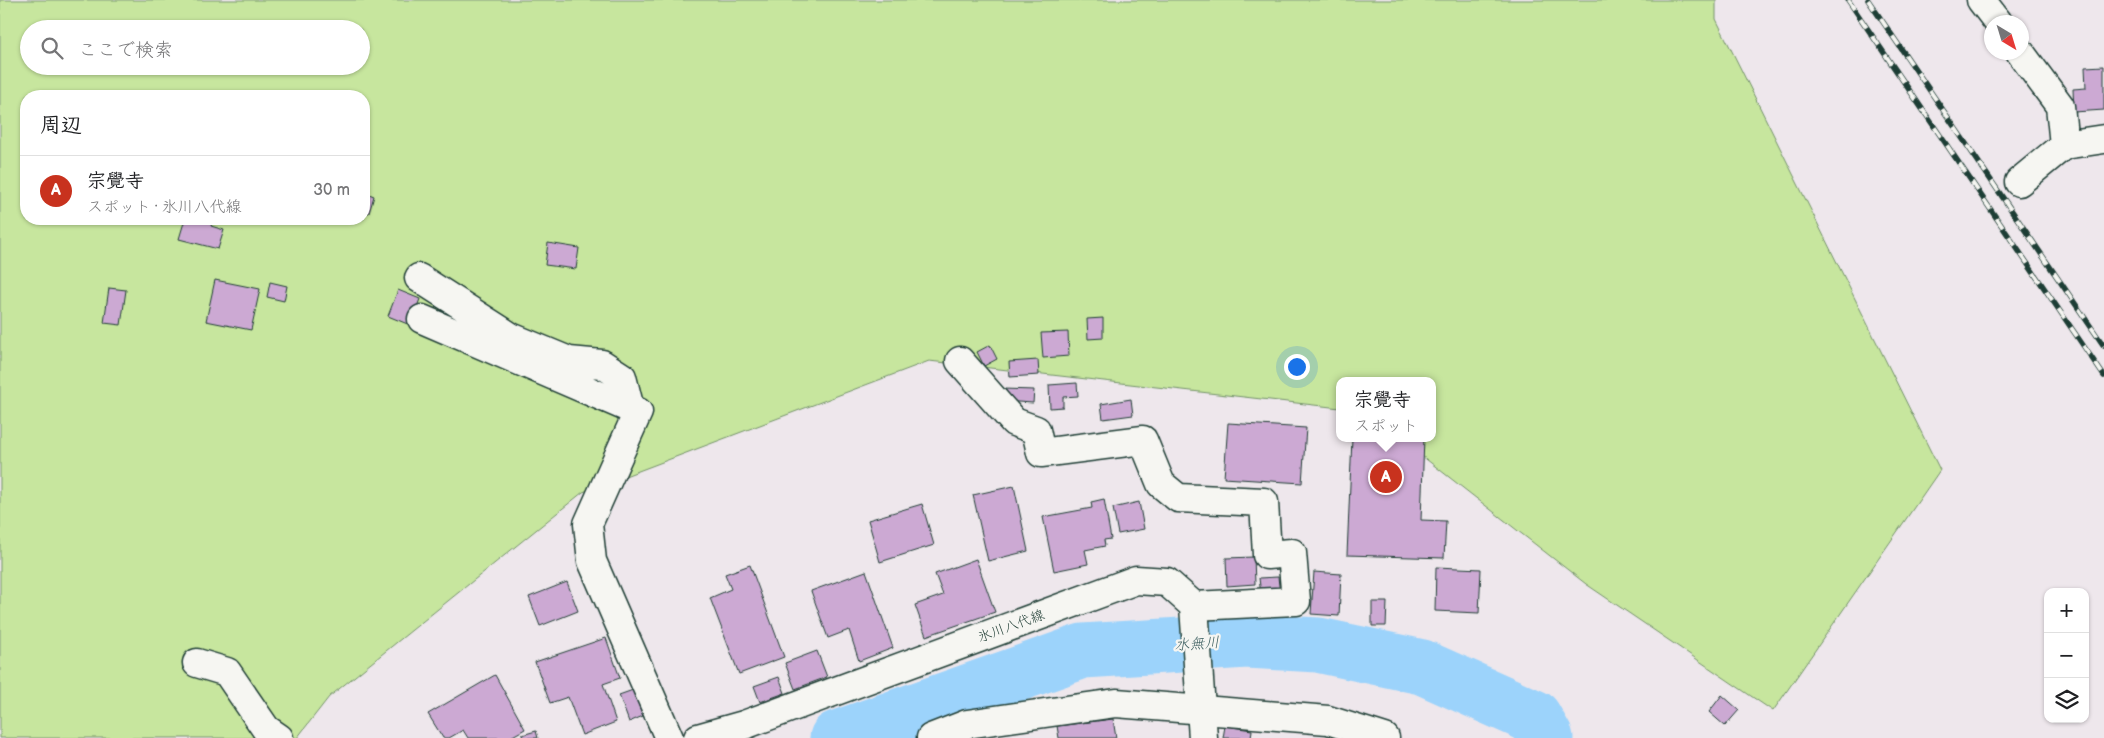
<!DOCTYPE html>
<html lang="ja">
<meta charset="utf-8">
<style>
body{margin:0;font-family:"Balsamiq Sans","Klee One",sans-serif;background:#f6f6f6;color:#202124}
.controls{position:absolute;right:15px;bottom:15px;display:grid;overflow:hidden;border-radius:10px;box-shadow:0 1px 4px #0004}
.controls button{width:45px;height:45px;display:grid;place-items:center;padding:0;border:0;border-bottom:1px solid #e0e0e0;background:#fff;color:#202124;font:25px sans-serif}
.compass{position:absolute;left:1984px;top:15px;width:45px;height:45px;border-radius:50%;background:#fff;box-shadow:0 1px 4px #0004;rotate:142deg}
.you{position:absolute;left:1296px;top:366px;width:18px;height:18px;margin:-12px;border:4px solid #fff;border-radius:50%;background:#1a73e8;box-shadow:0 0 0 8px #1a73e833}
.badge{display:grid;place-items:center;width:32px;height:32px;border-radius:50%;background:#c8321e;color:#fff;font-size:16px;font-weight:700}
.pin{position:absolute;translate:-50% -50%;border:2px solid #fff;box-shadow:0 1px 5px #0006}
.popup{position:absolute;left:1336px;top:377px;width:100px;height:65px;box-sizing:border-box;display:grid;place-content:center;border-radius:10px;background:#fff;filter:drop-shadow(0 1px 4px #0005);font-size:16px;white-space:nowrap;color:#757577}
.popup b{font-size:19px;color:#202124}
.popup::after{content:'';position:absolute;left:50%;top:100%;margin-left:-10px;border:10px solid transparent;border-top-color:#fff}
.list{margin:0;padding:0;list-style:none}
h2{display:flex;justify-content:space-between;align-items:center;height:65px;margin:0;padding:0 20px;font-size:21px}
h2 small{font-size:16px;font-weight:400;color:#757577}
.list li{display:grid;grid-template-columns:32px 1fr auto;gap:15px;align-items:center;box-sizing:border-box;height:70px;padding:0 20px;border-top:1px solid #e0e0e0}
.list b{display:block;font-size:19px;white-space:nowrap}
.list p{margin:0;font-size:16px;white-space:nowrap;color:#757577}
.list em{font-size:16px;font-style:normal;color:#757577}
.icon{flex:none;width:28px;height:28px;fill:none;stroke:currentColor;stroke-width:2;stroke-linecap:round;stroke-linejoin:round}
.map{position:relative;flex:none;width:2104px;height:738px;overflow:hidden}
.search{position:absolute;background:#fff;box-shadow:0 1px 4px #0004;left:20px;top:20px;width:350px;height:55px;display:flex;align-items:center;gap:12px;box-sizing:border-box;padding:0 18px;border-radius:28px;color:#757577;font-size:19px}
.panel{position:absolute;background:#fff;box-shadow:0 1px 4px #0004;left:20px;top:90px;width:350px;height:135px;border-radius:20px}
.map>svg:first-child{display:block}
.green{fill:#c7e69e;stroke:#739269;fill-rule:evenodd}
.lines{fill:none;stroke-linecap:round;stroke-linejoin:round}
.river{stroke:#9cd3fb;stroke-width:55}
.building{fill:#cca9d3;stroke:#1f3d34}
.minor-casing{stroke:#1f3d34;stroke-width:31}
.major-casing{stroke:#1f3d34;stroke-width:31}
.minor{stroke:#f6f6f2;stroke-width:28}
.major{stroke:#f6f6f2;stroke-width:28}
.rail-casing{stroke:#1f3d34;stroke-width:5.5}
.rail{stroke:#f6f6f2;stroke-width:4;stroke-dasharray:11;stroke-linecap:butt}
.labels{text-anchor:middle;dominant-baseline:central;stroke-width:4.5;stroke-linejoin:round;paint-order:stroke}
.street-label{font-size:14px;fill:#1f3d34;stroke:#f6f6f2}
.water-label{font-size:15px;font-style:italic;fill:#385b5c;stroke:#f6f6f2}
</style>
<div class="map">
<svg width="2104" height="738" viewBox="0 0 2104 738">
<rect width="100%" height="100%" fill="#eee7ec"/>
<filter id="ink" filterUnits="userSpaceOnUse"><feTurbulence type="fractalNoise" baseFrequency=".02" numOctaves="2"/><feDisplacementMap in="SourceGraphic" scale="10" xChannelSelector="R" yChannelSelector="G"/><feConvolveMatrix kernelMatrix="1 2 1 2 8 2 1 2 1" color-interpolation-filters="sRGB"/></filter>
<g filter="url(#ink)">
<path class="green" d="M0,0H1716V19L1940,470L1773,711L1586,584L1399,438H1432V381H1340V408L929,361L583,492L329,697L297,738H0ZM29,29H361V66H29ZM26,96H364V219H26Z"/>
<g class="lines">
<path class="river" d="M837,738L1083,651L1247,641L1318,645L1422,667L1534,717L1546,738"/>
</g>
<path class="building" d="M2104,66V110L2074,112L2073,89L2086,88L2085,67Z
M364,192L374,196L369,213L364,212Z
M185,219H213L211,226L224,230L218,249L179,239Z
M548,243L579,248L576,269L545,265Z
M215,280L260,289L251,330L206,321Z
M270,282L287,286L284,301L267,297Z
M109,288L126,290L121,325L104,323Z
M398,290L420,299L410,325L388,316Z
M1103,318V338L1088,339L1087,319Z
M1068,332L1069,356L1043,358L1041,333Z
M990,345L997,359L984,366L977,352Z
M1038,360L1039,375L1010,377L1009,362Z
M1077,383L1078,396L1063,397V407L1050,408L1049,385Z
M1003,389L1034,390L1033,403L1003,401Z
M1131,399L1133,415L1103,419L1101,404Z
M1228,423L1306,428L1302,483L1224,478Z
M1352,438H1424L1421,520L1446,521L1444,558L1347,555Z
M1014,486L1028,551L988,561L973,495Z
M1104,499L1111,539L1104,540L1105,546L1085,550L1088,564L1054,571L1043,517L1092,508L1091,502Z
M1139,502L1144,529L1118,534L1113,508Z
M922,504L934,545L880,562L868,520Z
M1254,557L1255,584L1227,586L1226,558Z
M976,559L995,612L926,636L915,605L943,595L935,574Z
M750,565L784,657L739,674L710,598L731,589L725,574Z
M1436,567L1481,569L1479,613L1435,611Z
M866,571L893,648L859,661L849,630L828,638L811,591Z
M1314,572L1341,574L1339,616L1311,614Z
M1278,577L1280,594L1261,595L1259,578Z
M567,582L578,611L540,626L529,597Z
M1372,602H1387L1386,626H1372Z
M606,638L620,678L603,684L616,722L582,735L568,697L550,703L535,662Z
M817,651L827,677L795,689L785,663Z
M495,675L525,729L509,738H468L463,730L449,738H443L428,714Z
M779,677L785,693L760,702L754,686Z
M633,690L643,716L629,722L619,695Z
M1722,695L1739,710L1725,726L1709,712Z
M1113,719L1116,738H1059L1057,726Z
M1225,726L1252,730L1251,738H1223Z
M536,731L538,738H523L522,735Z"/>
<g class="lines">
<defs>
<path id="minor" d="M1981,0L1998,22
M2020,52L2060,106L2064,145
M2019,182L2064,145L2104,139
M419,278L511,337L569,361L602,364L622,377L630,409
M422,319L638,412L588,524L592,561L669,738
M960,361L1014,422L1036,430L1041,453L1143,440L1161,484L1178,498L1264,502L1267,555L1292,553L1296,601L1194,606
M197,663L227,672L266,729L279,738
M931,738L967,724L1116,703L1328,720L1385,738"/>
<path id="major" d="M698,738L744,725L1136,580L1167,582L1194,606L1203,738"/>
</defs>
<use href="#minor" class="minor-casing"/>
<use href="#major" class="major-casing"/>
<use href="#minor" class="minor"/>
<use href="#major" class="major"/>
<defs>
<path id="rail" d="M1848,0L2104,376
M1868,0L2104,346"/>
</defs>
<use href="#rail" class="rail-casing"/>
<use href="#rail" class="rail"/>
</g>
</g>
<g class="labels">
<g class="street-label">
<text transform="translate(1011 626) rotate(-20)">氷川八代線</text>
</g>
<g class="water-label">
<text transform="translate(1197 644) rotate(-4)">水無川</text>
</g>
</g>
</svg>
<div class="controls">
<button>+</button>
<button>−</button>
<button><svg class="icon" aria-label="layers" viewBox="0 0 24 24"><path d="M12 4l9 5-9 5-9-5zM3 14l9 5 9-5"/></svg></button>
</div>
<svg class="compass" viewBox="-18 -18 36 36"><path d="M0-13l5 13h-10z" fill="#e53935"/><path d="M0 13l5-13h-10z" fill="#757577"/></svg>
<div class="you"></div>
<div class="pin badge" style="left:1386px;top:477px">A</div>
<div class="popup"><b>宗覺寺</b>スポット</div>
<div class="search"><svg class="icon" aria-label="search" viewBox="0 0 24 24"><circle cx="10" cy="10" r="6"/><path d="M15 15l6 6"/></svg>ここで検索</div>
<section class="panel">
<h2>周辺<small></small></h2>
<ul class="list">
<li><span class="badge">A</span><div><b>宗覺寺</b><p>スポット · 氷川八代線</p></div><em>30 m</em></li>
</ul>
</section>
</div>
